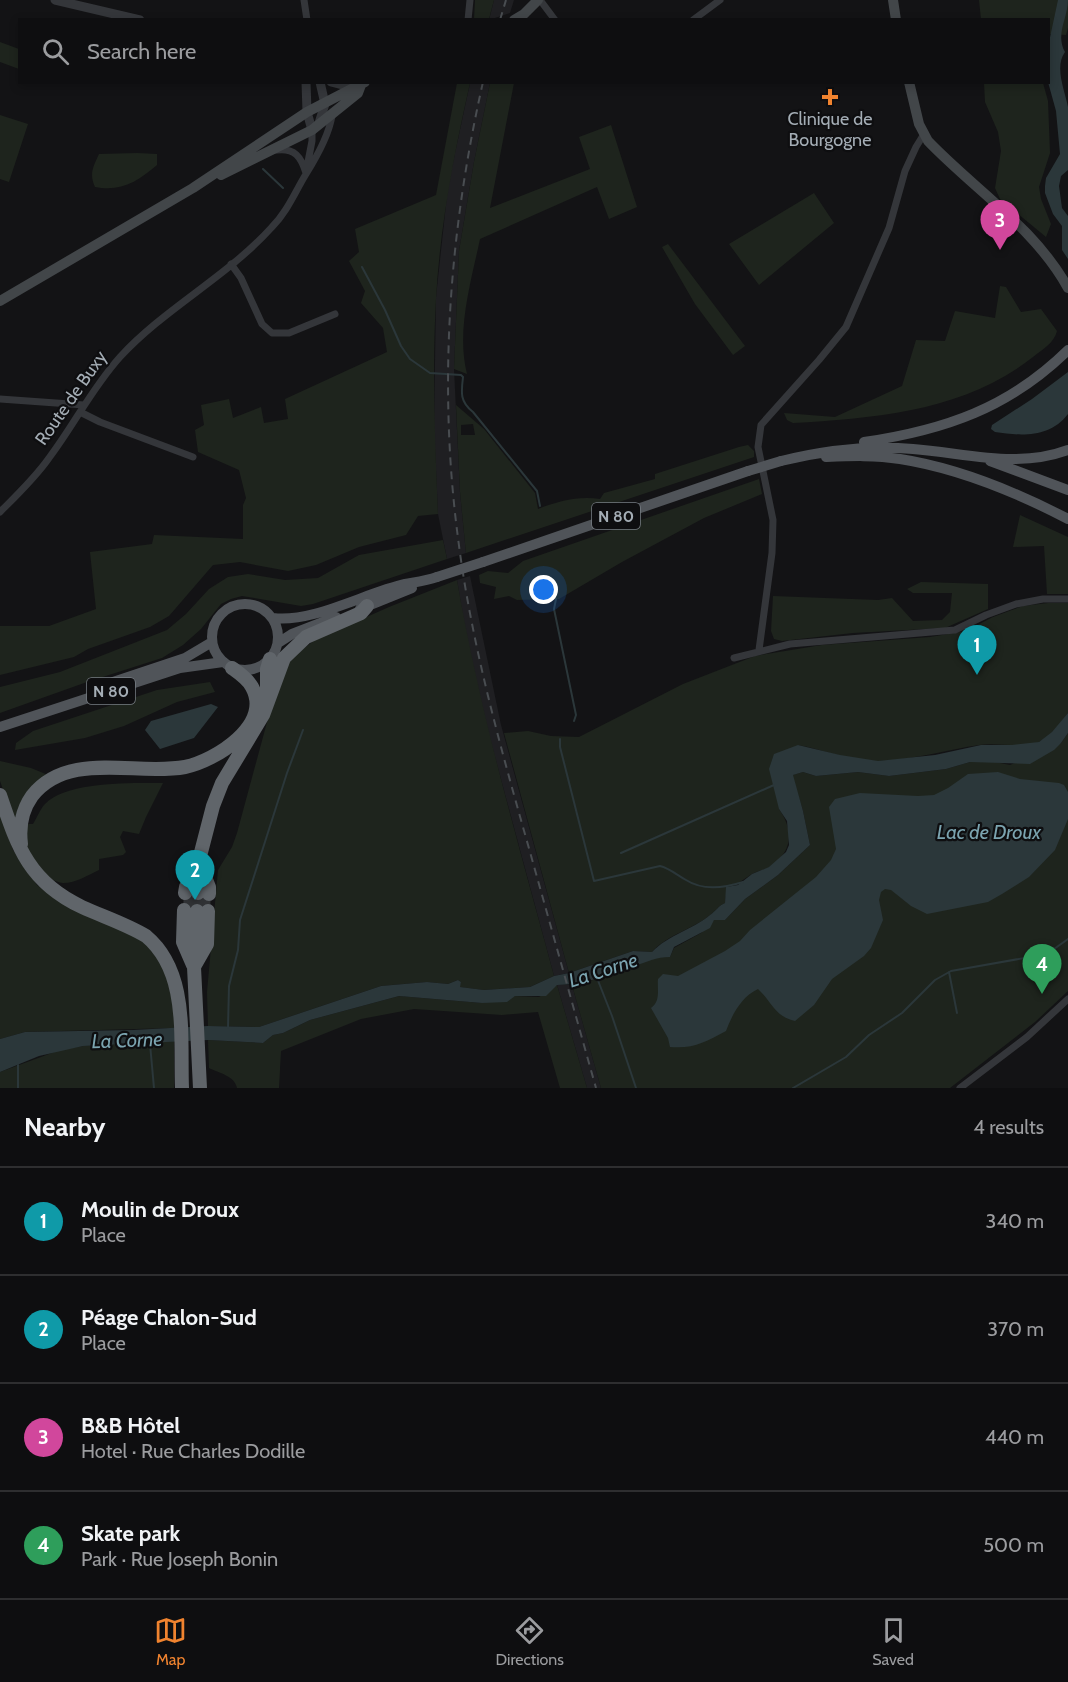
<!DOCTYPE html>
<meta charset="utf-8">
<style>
body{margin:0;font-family:Cabin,sans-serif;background:#171719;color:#f1f3f6}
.you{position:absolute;left:544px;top:590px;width:21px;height:21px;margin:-15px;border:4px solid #fff;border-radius:50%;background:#1a73e8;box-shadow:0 0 0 9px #1a73e833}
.badge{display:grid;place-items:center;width:39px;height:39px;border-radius:50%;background:#f0832f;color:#fff;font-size:20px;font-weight:700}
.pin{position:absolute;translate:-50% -50px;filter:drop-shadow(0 2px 3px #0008)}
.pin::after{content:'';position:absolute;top:32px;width:21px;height:18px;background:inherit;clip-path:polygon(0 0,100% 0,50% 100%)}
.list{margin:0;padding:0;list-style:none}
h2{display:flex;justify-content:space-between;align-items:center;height:78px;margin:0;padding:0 24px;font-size:26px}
h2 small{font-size:20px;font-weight:400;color:#9b9c9f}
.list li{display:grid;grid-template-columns:39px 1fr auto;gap:18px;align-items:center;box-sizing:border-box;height:108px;padding:0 24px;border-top:2px solid #2e2e30}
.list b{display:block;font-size:22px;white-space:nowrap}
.list p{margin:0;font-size:20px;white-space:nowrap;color:#9b9c9f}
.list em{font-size:20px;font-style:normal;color:#9b9c9f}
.icon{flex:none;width:33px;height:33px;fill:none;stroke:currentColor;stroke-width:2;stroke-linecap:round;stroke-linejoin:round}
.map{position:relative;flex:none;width:1068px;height:1088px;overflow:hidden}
.search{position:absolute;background:#0e0e10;box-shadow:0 3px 9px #0003;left:18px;right:18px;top:18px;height:66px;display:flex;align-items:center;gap:15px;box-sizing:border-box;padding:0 21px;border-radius:0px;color:#9b9c9f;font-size:22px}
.sheet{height:510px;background:#0e0e10}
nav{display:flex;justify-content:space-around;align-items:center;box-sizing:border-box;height:84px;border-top:2px solid #2e2e30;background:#0e0e10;font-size:16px;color:#9b9c9f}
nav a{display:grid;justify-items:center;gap:3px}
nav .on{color:#f0832f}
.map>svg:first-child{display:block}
.built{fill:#1f1f22}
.green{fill:#1e241d;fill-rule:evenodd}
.water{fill:#2b373a}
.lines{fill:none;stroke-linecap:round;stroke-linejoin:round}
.stream{stroke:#2b373a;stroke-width:2}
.motorway-tunnel{stroke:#303235;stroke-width:14;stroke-dasharray:14 7;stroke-linecap:butt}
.minor{stroke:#34363a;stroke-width:7}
.tertiary{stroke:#34363a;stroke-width:9}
.secondary{stroke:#424649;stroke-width:10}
.primary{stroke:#505459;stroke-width:10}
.motorway{stroke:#60656a;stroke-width:14}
.rail{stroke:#494d51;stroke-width:2;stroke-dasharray:8 6;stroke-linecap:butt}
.primary-bridge{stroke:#505459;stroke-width:10}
.poi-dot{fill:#f0832f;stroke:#0e0e10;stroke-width:2}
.labels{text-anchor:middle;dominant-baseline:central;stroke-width:4.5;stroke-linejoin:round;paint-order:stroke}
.shield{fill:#0e0e10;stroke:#777d84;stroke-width:1.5}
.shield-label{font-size:16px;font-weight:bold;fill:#a4adb5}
.poi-label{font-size:18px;fill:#a4adb5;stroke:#0e0e10}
.street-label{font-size:18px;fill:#a4adb5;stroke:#0e0e10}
.water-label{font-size:20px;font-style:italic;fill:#7ba4b0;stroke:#0e0e10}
</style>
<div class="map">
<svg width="1068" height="1088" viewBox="0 0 1068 1088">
<rect width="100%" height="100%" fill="#131315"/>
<path class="built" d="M494,0H514L510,13L489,20Z
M470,83H490L474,162L459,251L454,369L460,492L466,553L447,559L438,514L434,427L436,297L448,186Z
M470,576L501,725L569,973L554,976L488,731L467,641L457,580Z
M557,985H572L601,1088H587Z"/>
<path class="green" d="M475,0H494L489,19H474Z
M979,0H1068V28L1066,35L1049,34L1048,20L981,19Z
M0,42L19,49V69L0,62Z
M457,83H470C454,154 440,226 436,299C432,371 435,442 438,514L418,516L406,535L359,547L316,565L288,571L240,562L213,565L169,616L150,627L88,649L74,657L0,675V626H49L96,609L90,552L152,544L154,535L243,539V505L246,498L239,470L198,452L195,430L204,425L201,405L229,399L233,418L261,407L264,423L288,419L285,399L387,352L383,328L361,303L365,291L349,261L359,252L355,229L436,195Z
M490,83H514L490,208L590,169L579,137L611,125L637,207L609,219L597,187L480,239C471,282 456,331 467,374L454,369L459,251L474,162Z
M984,83H1043L1048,101L1050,153L1039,187L1041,199L1051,224L1046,237L1000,199L995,188L1001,151L998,132L985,102Z
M0,115L28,124L9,182L0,179Z
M137,153L157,154V165C137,182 121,192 95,187C89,174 93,167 99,154Z
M814,193L834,223L759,285L729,244Z
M668,244L745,346L733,355L695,304L662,247Z
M1000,286L1006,287L1021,312L1041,309L1057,331C1054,343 1043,349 1033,357C965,411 877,418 793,423L787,420L784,413L835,417L902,386L916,340L945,341L955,311L995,318Z
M456,405L484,429L535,493L538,509C559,501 578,496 600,499L604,493L655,479V474L739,447L748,445L754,451V457L466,553L460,492ZM473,424L475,435H461V425Z
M759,479L762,494L704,518L622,562L559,599L517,600L509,596L494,599L496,587L480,583L479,575L488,571L508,573L523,561Z
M1020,515L1068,537V594H1047L1044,546L1013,547Z
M443,540L447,559L313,604L301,606L242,596L231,599L221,604L201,629L183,645L162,658L87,682L0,713V687L60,672L167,630L186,614L209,589L228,577L248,574L285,580L318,578L359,555Z
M457,580C480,714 519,845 554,976L530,987L484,990L459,987L461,982L458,980L448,984L427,982L381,986L259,1027L208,1026L207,992L218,870L232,847L237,833L276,689L285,667L296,654L315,640L389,607Z
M921,582L988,584V609L945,628L853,633L782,641L774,639L771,631L773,596L878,600L892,598L913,621L942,620L950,612L952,593H913L907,589Z
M1048,603H1068V713C1061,723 1050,737 1039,742C1020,749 998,742 979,745C946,750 913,760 879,761C852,762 825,750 798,745L779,809C794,831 793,851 770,867C764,870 757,871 752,874C742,880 738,885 727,887L725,903C718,906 716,911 710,915C692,930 668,934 652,952L633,951L569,973L504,733L528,731L551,736L579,737L683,684L755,656L822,645L930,637L966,631L993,617L1023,606Z
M210,682L215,692L177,702L124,726L85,738L15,750L16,743L33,731L157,690Z
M1068,733V991L1035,1022L950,1088H601L572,985L597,979L657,957H670L674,948L701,933L714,920H725L745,899L778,875L810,845L803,811L792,775L803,772L816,776L858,772L889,776L946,769L970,762L990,761L1010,765L1061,743Z
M0,761L31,768L48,775C28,790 18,799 16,825L0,781Z
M163,783L146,817L139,834L123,831L120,837L126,852L123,855L99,859V870C88,875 76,883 63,883C47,882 28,858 25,843C24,838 25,830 26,824H33C37,818 40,809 45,804C67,781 132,783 163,783Z
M0,810L13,850L37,885L67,906L147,942L171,979L174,1009V1028L25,1032L0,1039Z
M557,985L587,1088H560L538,1012L502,1015L414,1009L361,1019L281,1051L279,1088H237C235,1076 219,1073 209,1068L208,1040L263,1043L273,1035L283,1033L310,1020L399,996L482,1003L515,996L539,997Z
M174,1041V1088H0V1072L60,1050L83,1046Z"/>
<path class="water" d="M1058,0H1068C1068,18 1055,34 1065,52C1054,67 1065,91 1068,107C1068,124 1068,152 1068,170L1061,176L1059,186L1062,208L1068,216V259L1062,250V226L1053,214L1045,193V186L1046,178L1060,154L1056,111L1048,82L1049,42Z
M1068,372V414C1050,438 1021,436 995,432L991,429L992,425L1032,399Z
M211,704L218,707L194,738L160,749L145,730L151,721Z
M1068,713V733L1061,743L1054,750L1030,764L970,762L946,769L889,776L858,772L816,776L803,772L793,775L803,811L810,845L778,875L745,899L725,920H714L710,928L674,947L670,957C656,957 647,962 634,966C609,975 584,985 557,985L546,996H515L507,1002L482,1003L399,996L310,1020L283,1033L273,1035L263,1043L208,1040L83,1046L39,1056L0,1072V1039L25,1032L133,1030L208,1026L259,1027L381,986L427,982L448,984L458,980L461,982L460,987L484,990L530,987L554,976L569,973L633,951L652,952C668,935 692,930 710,915C716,911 718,906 725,903L726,887L738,885L752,874L769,867L786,852L789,845L787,821L779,809L769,769L774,754L798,745L840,755L878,761L935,755L981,745H1012L1039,742L1052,732Z
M998,772L1020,779L1059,783L1064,785L1068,792V819L1055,850L1029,877L1002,894L988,902L927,914L911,906L891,890L885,889L881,892L879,900L883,920L871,948L864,956L832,979L814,1005L795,1021C774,1016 773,1003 758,989C741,997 732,1015 726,1031C705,1042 694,1049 670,1047L668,1038L651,1008C661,1001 657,989 658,979L663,974L678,976L725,951L740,941L750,930L816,877L831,860L836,849L829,807L835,799L860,793L918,796L934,795L948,788L968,774Z"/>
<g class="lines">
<path class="stream" d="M263,169L283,188
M362,267L385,310L401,346L410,359L430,373L461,375L463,377C461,393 460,402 473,412L537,491L540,506
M556,599L554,609L576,715L574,721
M560,739V747L594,881L660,866C669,868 677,875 686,880C703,891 724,888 743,882
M621,853L774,785
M949,972L957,1013
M597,978L612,1016L636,1088
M228,1028L229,986L238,950L240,920L287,773L303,730
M150,1044L154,1088
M18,1065V1088
M793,1088L846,1057L869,1035L902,1013L935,980L951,971L1047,954L1068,939"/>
<path class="motorway-tunnel" d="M190,910L191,893
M203,911L204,893"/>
<path class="minor" d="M304,0L307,20
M540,0L555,20
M468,20L470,0
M693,20L720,0
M277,150C295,148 301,157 306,173
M307,167L312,141V130
M231,264L241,278L262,324L272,333H289L335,314
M0,399L84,405
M80,412L100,422L193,457
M0,512C17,495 35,478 49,458C74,425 92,388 120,357C165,308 227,277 272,227C287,212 295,192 306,174C316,158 329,134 332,116
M759,650L772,553L773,520L758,447L761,425L819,360L846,327L889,228L905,171L916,147L924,134
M734,658L790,644L955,630L986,615L1016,604L1043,599H1068
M960,1088L1027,1037L1068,999"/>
<path class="tertiary" d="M55,0L140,20
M306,82L307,112L312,130
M331,82L354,88
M319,123L325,104L320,82"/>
<path class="secondary" d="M893,0L896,20
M514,20L524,14L538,0
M909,82L919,124L928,141C975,190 1035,228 1068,288
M221,175L312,130L358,93L361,85
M0,301L193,188L307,112L365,82"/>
<path class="primary" d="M864,442C945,430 1009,408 1068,350
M826,457C851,456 875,455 900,459C958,468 1016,492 1068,519
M781,461C825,450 868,445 913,449C966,453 1017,469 1068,450
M990,461L1068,490
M483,562L748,471
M212 637a33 33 0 1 1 66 0a33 33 0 1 1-66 0Z
M360,609L412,588
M273,618C313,623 365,593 405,584C416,582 426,581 437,577
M278,643L292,634L336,617
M113,682L185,658L212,642
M0,727L180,668L223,662"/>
<path class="motorway" d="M267,694V669L270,659
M0,795C18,848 29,882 82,907C104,917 126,924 146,936C189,972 180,1037 182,1088
M21,844C19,828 22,810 32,796C68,750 136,776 185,767C215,761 273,725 252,687C248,679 239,673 232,668
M201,867L209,887V894
M185,893L186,887L196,865
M198,893L199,860L213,806L222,783L263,715L284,658L306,637L361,613L367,606
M184,910L183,942L193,965
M197,911L194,967L200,1088
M195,965L207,944L208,911"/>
<path class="rail" d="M500,20L506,0
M483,82C449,232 438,386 458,538C470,634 495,727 521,820C546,909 571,999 596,1088"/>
<path class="primary-bridge" d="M748,471L781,461
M437,577L483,562"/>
</g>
<path class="poi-dot" d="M827 88h6v6h6v6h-6v6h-6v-6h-6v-6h6z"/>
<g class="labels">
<g class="shield">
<rect x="592" y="503" width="48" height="26" rx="4.5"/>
<rect x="87" y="678" width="48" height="26" rx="4.5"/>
</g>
<g class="shield-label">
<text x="616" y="516">N 80</text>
<text x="111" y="691">N 80</text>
</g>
<g class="poi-label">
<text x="830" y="119">Clinique de<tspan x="830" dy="21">Bourgogne</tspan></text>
</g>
<g class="street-label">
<text transform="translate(71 398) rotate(-55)">Route de Buxy</text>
</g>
<g class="water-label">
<text x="989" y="832">Lac de Droux</text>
<text transform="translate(603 970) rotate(-18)">La Corne</text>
<text transform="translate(127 1040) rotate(-2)">La Corne</text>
</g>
</g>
</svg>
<div class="you"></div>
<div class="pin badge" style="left:977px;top:675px;background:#0f9aa8">1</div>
<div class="pin badge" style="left:195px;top:900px;background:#0f9aa8">2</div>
<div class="pin badge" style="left:1000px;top:250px;background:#d1479c">3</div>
<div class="pin badge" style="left:1042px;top:994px;background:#2e9e5b">4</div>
<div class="search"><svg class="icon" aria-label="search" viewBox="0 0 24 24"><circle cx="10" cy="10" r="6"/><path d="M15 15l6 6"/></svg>Search here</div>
</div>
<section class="sheet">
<h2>Nearby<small>4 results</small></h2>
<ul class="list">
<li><span class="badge" style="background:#0f9aa8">1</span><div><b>Moulin de Droux</b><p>Place</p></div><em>340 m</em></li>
<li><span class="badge" style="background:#0f9aa8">2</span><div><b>Péage Chalon-Sud</b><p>Place</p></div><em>370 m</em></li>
<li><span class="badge" style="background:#d1479c">3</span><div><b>B&amp;B Hôtel</b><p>Hotel · Rue Charles Dodille</p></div><em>440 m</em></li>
<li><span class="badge" style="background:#2e9e5b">4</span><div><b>Skate park</b><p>Park · Rue Joseph Bonin</p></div><em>500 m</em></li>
</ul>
</section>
<nav>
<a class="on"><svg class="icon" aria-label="map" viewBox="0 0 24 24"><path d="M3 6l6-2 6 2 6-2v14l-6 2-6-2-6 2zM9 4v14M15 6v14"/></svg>Map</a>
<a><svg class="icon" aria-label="directions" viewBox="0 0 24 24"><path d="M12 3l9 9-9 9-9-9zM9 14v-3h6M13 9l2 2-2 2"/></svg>Directions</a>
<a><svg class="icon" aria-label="saved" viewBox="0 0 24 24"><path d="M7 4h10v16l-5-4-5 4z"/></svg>Saved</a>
</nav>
